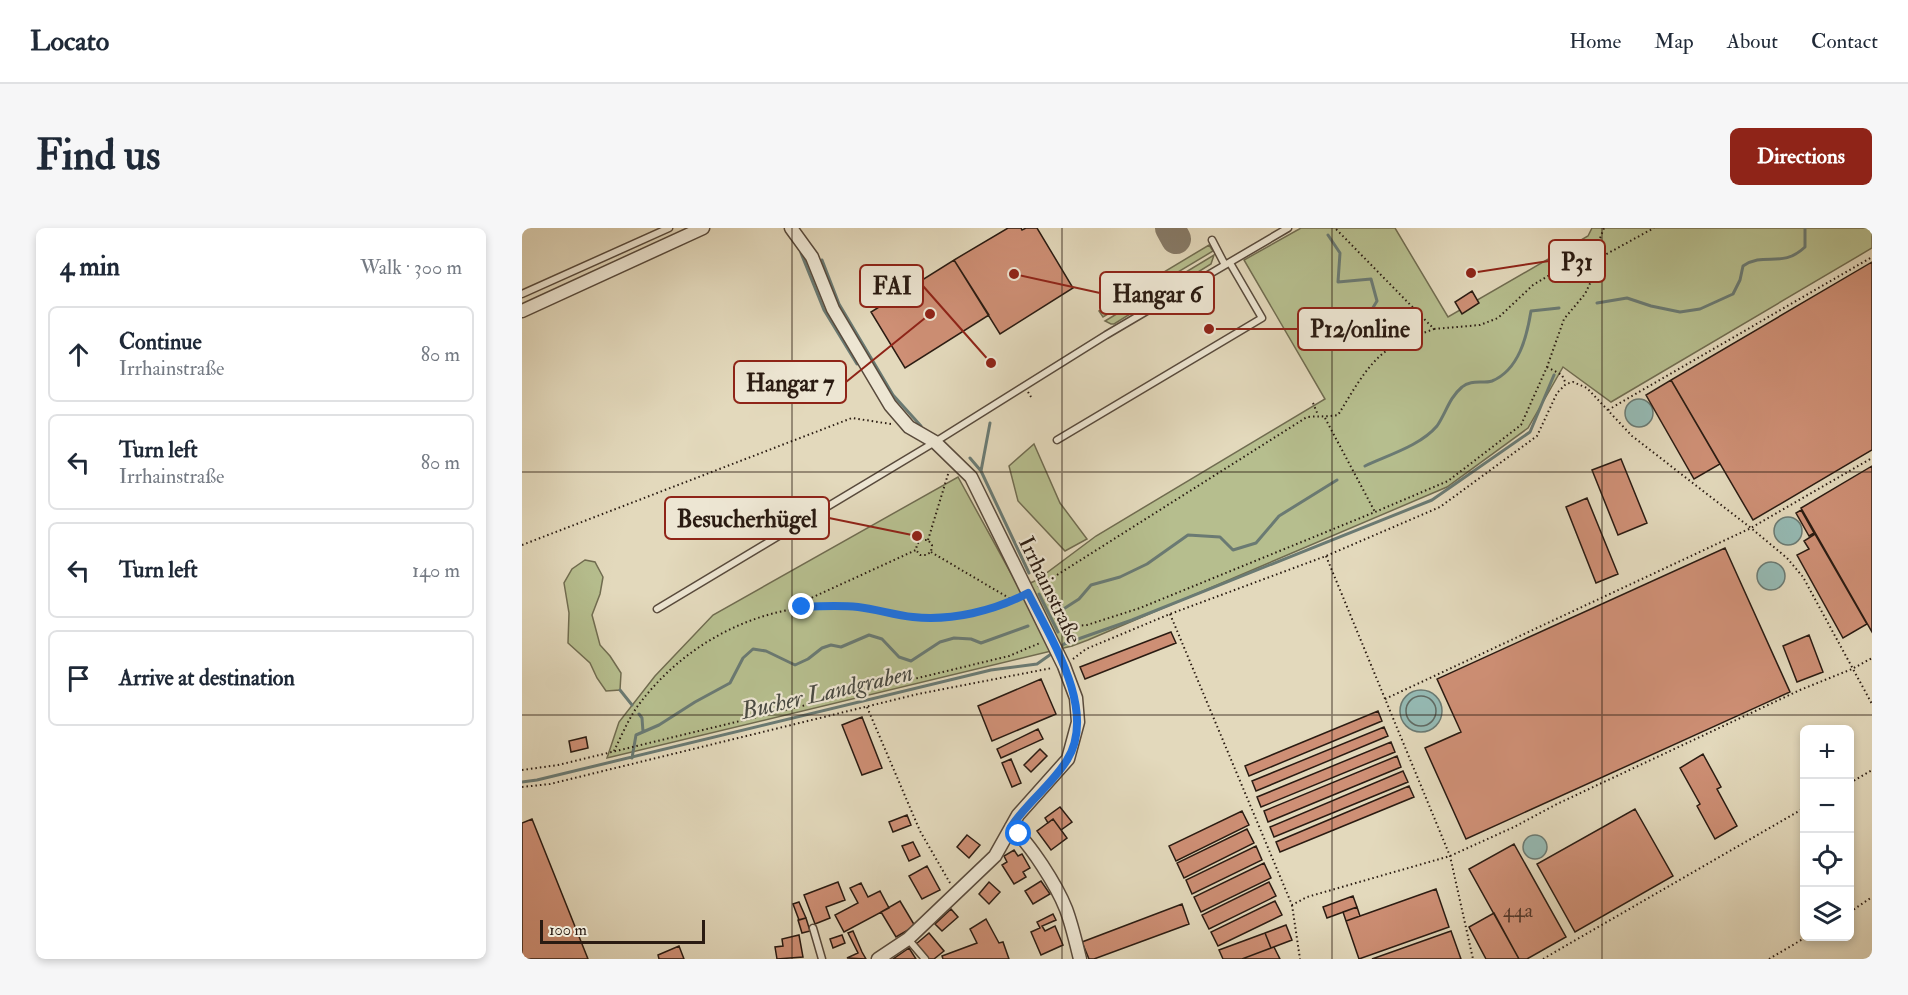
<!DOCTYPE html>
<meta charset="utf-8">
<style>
body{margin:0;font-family:"IM FELL Double Pica",serif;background:#f6f6f7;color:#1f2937}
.controls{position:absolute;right:18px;bottom:18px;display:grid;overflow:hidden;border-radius:9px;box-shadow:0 3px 9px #0003}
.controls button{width:54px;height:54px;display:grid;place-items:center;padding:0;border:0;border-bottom:2px solid #e0e1e3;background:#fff;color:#1f2937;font:30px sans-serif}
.scale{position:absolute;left:18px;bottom:15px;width:165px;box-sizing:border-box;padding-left:6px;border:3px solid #2a1b12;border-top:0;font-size:16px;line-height:21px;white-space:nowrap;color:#2a1b12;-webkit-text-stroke:4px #ede6d3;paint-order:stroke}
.stop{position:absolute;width:18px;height:18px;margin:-14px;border:4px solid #1a73e8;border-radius:50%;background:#fff}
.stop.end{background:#1a73e8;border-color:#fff;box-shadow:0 2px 6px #0008}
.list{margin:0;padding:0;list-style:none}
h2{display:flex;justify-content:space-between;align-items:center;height:78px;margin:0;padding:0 24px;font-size:26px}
h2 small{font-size:20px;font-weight:400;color:#747a83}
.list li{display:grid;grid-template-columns:39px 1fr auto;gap:18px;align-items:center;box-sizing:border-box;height:96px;margin:0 12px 12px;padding:0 12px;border:2px solid #e0e1e3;border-radius:9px}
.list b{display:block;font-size:22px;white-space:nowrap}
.list p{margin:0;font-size:20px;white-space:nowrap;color:#747a83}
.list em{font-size:20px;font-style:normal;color:#747a83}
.icon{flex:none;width:33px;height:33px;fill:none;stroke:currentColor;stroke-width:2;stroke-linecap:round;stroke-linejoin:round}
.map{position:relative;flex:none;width:1350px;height:731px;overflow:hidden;border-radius:9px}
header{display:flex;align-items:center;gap:36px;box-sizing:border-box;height:84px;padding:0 30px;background:#fff;border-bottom:2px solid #e0e1e3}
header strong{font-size:28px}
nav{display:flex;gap:33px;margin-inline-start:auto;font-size:21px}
.intro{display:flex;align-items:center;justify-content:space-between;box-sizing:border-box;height:144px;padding:0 36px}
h1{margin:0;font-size:42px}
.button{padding:15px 27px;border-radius:9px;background:#8f2418;color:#fff;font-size:21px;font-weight:700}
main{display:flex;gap:36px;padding:0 36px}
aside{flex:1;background:#fff;border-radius:9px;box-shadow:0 3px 9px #0003}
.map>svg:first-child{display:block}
.green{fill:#b6be8e;stroke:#706c50;stroke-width:1.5}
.water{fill:#95bab4;stroke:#6a7a73;stroke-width:1.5}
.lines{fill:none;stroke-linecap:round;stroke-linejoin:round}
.shore{stroke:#606a63;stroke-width:1.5}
.stream{stroke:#6a7a73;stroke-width:3}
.taxiway{stroke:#867a67;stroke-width:30}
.building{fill:#ce8f75;stroke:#2a1b12;stroke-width:1.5}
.lane-casing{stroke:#584a3c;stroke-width:9}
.street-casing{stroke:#584a3c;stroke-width:15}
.path{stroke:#2a1b12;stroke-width:2;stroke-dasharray:1.5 3;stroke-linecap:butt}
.lane{stroke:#ede6d3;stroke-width:6}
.street{stroke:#ede6d3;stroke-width:12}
.route{stroke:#1a73e8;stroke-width:8}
.grid{fill:none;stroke:#2a1b12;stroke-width:1.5;stroke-opacity:0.55}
.labels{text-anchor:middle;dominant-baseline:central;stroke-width:4.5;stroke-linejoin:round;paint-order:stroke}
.number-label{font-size:20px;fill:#53382b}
.street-label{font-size:22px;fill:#2a1b12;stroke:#ede6d3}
.water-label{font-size:24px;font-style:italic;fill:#4a4b43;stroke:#ede6d3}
.leader{fill:none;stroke:#8f2418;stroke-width:2}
.callout-dot{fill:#8f2418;stroke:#ede6d3;stroke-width:2}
.callout{fill:#ede6d3;stroke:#8f2418;stroke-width:2}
.callout-label{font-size:24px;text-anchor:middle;font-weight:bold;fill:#2a1b12}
</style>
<header>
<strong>Locato</strong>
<nav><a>Home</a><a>Map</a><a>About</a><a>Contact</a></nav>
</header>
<div class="intro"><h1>Find us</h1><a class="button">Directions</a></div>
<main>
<aside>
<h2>4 min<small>Walk · 300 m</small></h2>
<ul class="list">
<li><svg class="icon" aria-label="ahead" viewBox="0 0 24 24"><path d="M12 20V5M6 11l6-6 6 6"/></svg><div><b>Continue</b><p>Irrhainstraße</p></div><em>80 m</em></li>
<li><svg class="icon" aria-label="left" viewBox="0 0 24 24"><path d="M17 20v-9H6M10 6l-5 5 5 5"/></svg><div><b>Turn left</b><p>Irrhainstraße</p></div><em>80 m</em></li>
<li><svg class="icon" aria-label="left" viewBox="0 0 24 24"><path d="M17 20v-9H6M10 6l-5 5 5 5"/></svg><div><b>Turn left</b></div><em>140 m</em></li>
<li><svg class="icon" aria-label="arrive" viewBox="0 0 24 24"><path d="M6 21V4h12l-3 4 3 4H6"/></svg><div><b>Arrive at destination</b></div></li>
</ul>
</aside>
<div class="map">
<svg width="1350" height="731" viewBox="0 0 1350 731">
<rect width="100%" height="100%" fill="#e3d9bc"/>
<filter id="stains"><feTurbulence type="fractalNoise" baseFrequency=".00333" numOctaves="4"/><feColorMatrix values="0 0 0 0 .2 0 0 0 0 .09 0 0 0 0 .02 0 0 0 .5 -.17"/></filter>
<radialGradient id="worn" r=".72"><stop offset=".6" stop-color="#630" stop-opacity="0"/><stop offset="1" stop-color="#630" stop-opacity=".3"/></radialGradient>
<path class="green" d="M779,0H873L926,89L1066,8L1070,0H1350V20L1089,174L1041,139L1006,200L925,259L566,412L550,418L85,530L97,494L133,448L191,387L436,249L497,360L515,352L574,308L803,171L722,32Z
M687,17L691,23L581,89L577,83Z
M692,27L689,36L592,96H589L583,93Z
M512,216L538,275L565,311L543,323L496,273L487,238Z
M63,332L73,334L81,349L78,366L70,387L78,417L88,428L99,445L98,462L84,463L75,450L68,435L46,415L47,385L42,355L50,341Z"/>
<path class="water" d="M1103 185a14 14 0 1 1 28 0a14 14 0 1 1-28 0Z
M1252 303a14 14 0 1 1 28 0a14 14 0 1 1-28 0Z
M1235 348a14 14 0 1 1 28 0a14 14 0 1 1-28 0Z
M878 483a21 21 0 1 1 42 0a21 21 0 1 1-42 0Z
M1001 619a12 12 0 1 1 24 0a12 12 0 1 1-24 0Z"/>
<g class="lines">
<path class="shore" d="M884 483a15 15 0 1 1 30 0a15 15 0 1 1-30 0Z"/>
<path class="stream" d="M806,7L818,25L816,54L849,51L855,73L841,96L852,115
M279,25L302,82L335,136
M300,32L317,76L371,167L399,198
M1075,75L1105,70L1129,78L1158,84L1178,81L1211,66L1218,52L1221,38C1243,23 1260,41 1283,19V0
M468,195L459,243L507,345
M448,230L459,243
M843,238C866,227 898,218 915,198C924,185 927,170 940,159C949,151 961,156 970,153C997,142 1005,108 1009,83L1037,80
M517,366L536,404
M543,380L557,371L569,357L598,349L625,336L666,307L698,309L711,322L734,315L757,288L815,252
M538,420L542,416L610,392L910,272L1008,204L1032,147
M98,462L110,477
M117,486L120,490L121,504
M110,530L114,507L137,497L173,474L208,455L221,430L231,421L244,423L273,437L286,431L300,420L309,417L319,419L347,407L360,411L377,429L389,433L418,414L432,410L449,411L459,415L506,398
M0,554L15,552L469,442L515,436L532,424"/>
<path class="taxiway" d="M648,0L654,11"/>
</g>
<path class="building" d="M486,0H499L500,2L504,0H515L551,60L478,106L432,32Z
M432,32L467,87L383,140L349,84Z
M1350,34V222L1231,292L1149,152Z
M950,63L957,75L940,86L933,74Z
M1149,152L1198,236L1172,251L1124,167Z
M1099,231L1125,295L1096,307L1070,242Z
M1350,238V404L1279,280Z
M1065,270L1096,346L1074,355L1044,279Z
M1279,282L1292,305L1287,308L1274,285Z
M1293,306L1345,396L1321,410L1275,327L1287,321L1282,313Z
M1203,320L1268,464L944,611L903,520L939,504L915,451Z
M649,404L654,415L563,451L558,439Z
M1287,407L1301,444L1275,454L1261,418Z
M519,451L534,486L470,513L456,478Z
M856,483L860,493L727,548L723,538Z
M340,489L360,540L340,547L320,497Z
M862,499L866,508L734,563L730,553Z
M516,501L521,511L479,530L475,521Z
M64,509L66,520L49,524L47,513Z
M869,514L873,524L739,579L735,569Z
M518,521L525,528L509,544L502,537Z
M1181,526L1199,559L1195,561L1215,598L1193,611L1175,578L1178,576L1158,540Z
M875,528L879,539L746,594L742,583Z
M489,531L499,555L490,559L480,535Z
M881,543L886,554L752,609L748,599Z
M887,558L892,569L758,624L754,614Z
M538,579L550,594L539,602L531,591L526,595L523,590Z
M1113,581L1151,648L1053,704L1015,636Z
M720,583L727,597L654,633L647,618Z
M385,587L389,597L371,604L367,594Z
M10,591L66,731H0V595Z
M531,591L545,610L529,622L515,603Z
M725,601L732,615L662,650L655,635Z
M445,607L458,617L447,630L435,619Z
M391,614L398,628L387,633L380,618Z
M992,616L1044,709L1005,731H997L947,641Z
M734,618L740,632L670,666L664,652Z
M492,622L496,628L500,626L508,640L501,644L504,649L492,656L480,637L485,634L482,628Z
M742,635L749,650L679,684L672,669Z
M405,638L418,662L400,671L387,648Z
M519,653L528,666L511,676L503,663Z
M316,654L323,672L304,679L308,690L293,696L282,667Z
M467,654L478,664L467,676L457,666Z
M747,654L754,668L687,701L680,687Z
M339,655L346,669L358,663L367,680L322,704L313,687L336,675L328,660Z
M914,661L927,699L837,731L824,693Z
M831,668L835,679L805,690L801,679Z
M378,673L393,698L374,709L359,684Z
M753,673L760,687L696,718L689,704Z
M277,674L284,690L277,692L271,676Z
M660,676L667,696L572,731H567L560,714Z
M835,679L838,688L824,693L821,684Z
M429,681L436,689L420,703L413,696Z
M972,685L997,731H964L947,699Z
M531,686L534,692L520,698L523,703L533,698L541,717L519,727L509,704L518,700L515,694Z
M284,690L288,703L280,705L276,692Z
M464,691L477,715L481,714L487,731H421L420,728L455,715L448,701Z
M764,697L770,712L749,720L743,705Z
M331,703L340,724L344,731L325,730L336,725L326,705Z
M929,703L939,731H850Z
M407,705L422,723L412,731H406L394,716Z
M743,705L749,720L720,731H701L697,722Z
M277,707L281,729L255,731L253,719L261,718L260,711Z
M320,707L323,715L311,720L308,711Z
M157,718L162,731H137L136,727Z
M752,719L758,731H720L749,720Z
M387,720L394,731H371Z"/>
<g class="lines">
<defs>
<path id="lane" d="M690,12L703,37
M0,66L147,0
M535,212L740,90L708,35
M135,381L413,214L584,107L766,0
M291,700L300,731
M386,711L403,731"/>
<path id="street" d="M269,0L290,29L311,81L368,177L387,199L413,214L449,249L542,438L554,470L556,494L546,531L496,587L473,628L386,711L356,731
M0,83L181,0
M489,599C508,615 535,658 544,681C550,697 554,715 558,731"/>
</defs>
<use href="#lane" class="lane-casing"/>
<use href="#street" class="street-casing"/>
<path class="path" d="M1070,31L1082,0
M912,101L958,97L976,90L1011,57L1026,48L1081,28L1132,0
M1025,139L1040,147L1044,156
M506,164L509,169
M791,175L796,187
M1086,182L1350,29
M803,190L853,284
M406,312L427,243
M0,317L330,190L369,196
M409,324L492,373
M804,328L928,628L951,731
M526,353L529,372L533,382L540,391L553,398L565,397L618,380L853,284L926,253L999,197L1025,139L1042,91L1063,66L1081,28
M516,359L785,189C796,188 804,189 816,187C830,165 843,139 864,123C878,113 896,107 912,101L813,0
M280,379L289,370L394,322L395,316L399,312H406L410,317L409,324L404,327H398L394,322
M648,386L770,677L785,669L928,628L992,599L1035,576L1278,462L1330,441L1350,430
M540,405L553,398
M551,431L564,421L648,386L804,328L918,279L1015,208L1035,165L1044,156L1051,154L1065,160L1110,208L1229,300L1265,330L1281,349L1350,476
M863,471L1229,300L1350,230
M345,479L398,603L428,655
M92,523C99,509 106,492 115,479C166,409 252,368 339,380C357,382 375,388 393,389C426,391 466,386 496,370
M0,542L36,537L487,428L518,415
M1328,555L1350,542
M0,559L28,556L396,466L530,440
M770,677L778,731
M1328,684L1350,669
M1021,731L1282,580
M1247,731L1286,708"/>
<use href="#lane" class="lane"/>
<use href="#street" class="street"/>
</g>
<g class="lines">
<path class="route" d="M280,379C299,378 317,377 336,379C354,381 372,387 391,389C430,393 472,383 506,365C528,409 576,483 545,532C530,557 505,574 489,599L497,606"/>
</g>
<path class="grid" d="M270,0V731M540,0V731M810,0V731M1080,0V731M0,244H1350M0,487H1350"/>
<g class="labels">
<g class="number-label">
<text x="996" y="682">44a</text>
</g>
<g class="street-label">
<text transform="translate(528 362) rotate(64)">Irrhainstraße</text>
</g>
<g class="water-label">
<text transform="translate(305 464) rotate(-13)">Bucher Landgraben</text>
</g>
</g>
<path class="leader" d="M949 45L1027 33M469 135L401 58M492 46L578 65M687 101L776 101M408 86L324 154M395 308L307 290"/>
<g class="callout-dot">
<circle cx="949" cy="45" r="6"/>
<circle cx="469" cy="135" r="6"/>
<circle cx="492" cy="46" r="6"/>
<circle cx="687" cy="101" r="6"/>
<circle cx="408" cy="86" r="6"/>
<circle cx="395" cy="308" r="6"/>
</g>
<g class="callout">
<rect x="1027" y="12" width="56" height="42" rx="6"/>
<rect x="338" y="37" width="63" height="42" rx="6"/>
<rect x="578" y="44" width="114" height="42" rx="6"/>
<rect x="776" y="80" width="124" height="42" rx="6"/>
<rect x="212" y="133" width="112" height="42" rx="6"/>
<rect x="143" y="269" width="164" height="42" rx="6"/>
</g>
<g class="callout-label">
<text x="1055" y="42">P31</text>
<text x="370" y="66">FAI</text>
<text x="635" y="74">Hangar 6</text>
<text x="838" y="109">P12/online</text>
<text x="268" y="163">Hangar 7</text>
<text x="225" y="299">Besucherhügel</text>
</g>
<rect width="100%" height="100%" filter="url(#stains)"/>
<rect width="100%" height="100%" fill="url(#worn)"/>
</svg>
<div class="controls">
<button>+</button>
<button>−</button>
<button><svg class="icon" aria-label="locate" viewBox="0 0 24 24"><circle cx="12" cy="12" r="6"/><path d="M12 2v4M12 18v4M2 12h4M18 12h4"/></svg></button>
<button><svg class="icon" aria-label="layers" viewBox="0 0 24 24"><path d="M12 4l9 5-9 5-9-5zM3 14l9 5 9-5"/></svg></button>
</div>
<div class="scale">100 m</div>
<div class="stop" style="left:497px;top:606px"></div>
<div class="stop end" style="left:280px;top:379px"></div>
</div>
</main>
